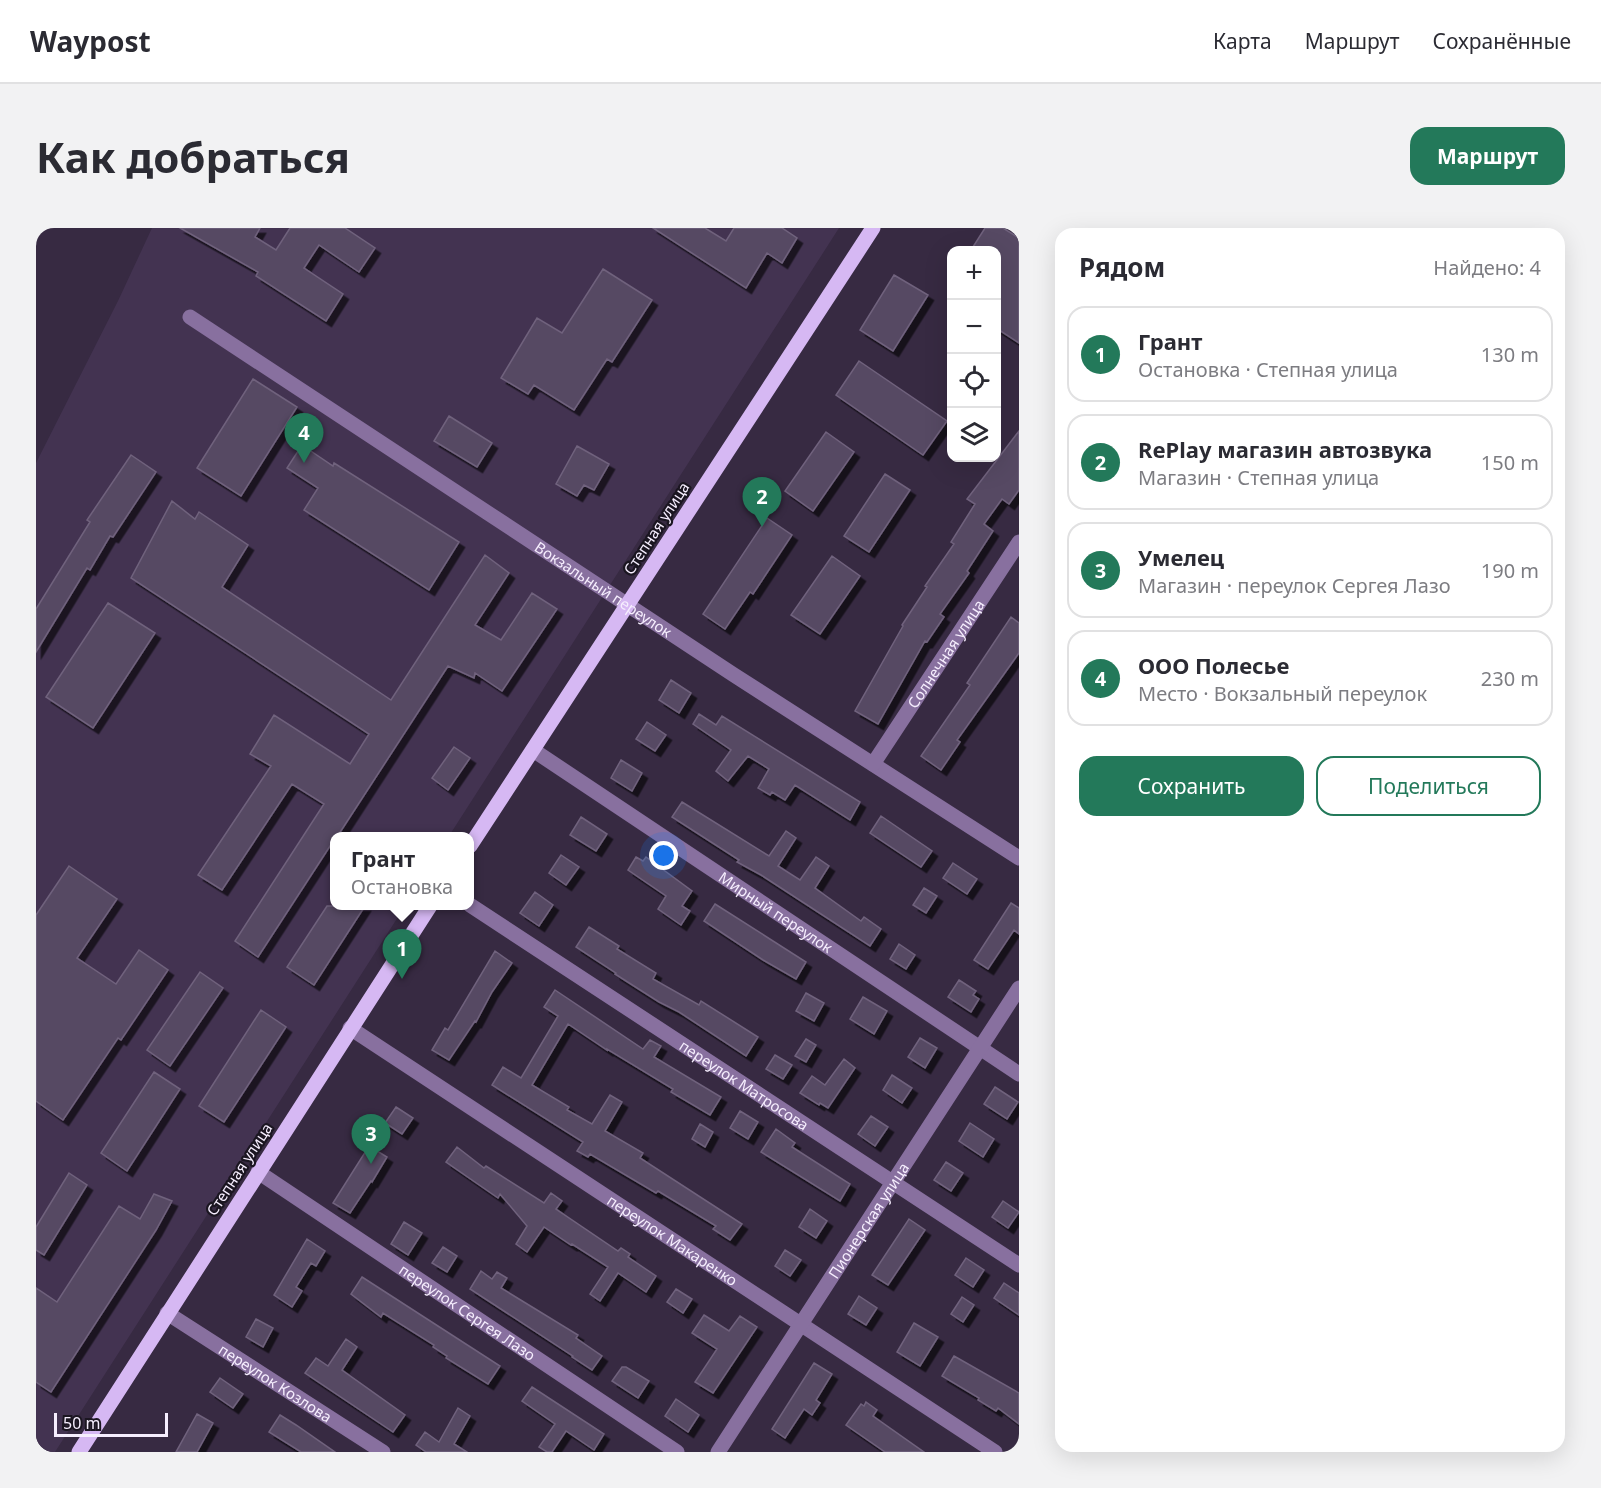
<!DOCTYPE html>
<html lang="ru">
<meta charset="utf-8">
<style>
body{margin:0;font-family:"Noto Sans",sans-serif;background:#f2f2f3;color:#2b2b33}
.controls{position:absolute;right:18px;top:18px;display:grid;overflow:hidden;border-radius:12px;box-shadow:0 6px 24px #0002}
.controls button{width:54px;height:54px;display:grid;place-items:center;padding:0;border:0;border-bottom:2px solid #e1e1e2;background:#fff;color:#2b2b33;font:30px sans-serif}
.scale{position:absolute;left:18px;bottom:15px;width:114px;box-sizing:border-box;padding-left:6px;border:3px solid #f6eefe;border-top:0;font-size:16px;line-height:21px;white-space:nowrap;color:#f6eefe;-webkit-text-stroke:4px #1b1621;paint-order:stroke}
.you{position:absolute;left:628px;top:628px;width:21px;height:21px;margin:-15px;border:4px solid #fff;border-radius:50%;background:#1a73e8;box-shadow:0 0 0 9px #1a73e833}
.badge{display:grid;place-items:center;width:39px;height:39px;border-radius:50%;background:#23795a;color:#fff;font-size:20px;font-weight:700}
.pin{position:absolute;translate:-50% -50px;filter:drop-shadow(0 2px 3px #0008)}
.pin::after{content:'';position:absolute;top:32px;width:21px;height:18px;background:inherit;clip-path:polygon(0 0,100% 0,50% 100%)}
.popup{position:absolute;left:294px;top:604px;width:144px;height:78px;box-sizing:border-box;display:grid;place-content:center;border-radius:12px;background:#fff;filter:drop-shadow(0 2px 4px #0005);font-size:20px;white-space:nowrap;color:#7c7c81}
.popup b{font-size:22px;color:#2b2b33}
.popup::after{content:'';position:absolute;left:50%;top:100%;margin-left:-12px;border:12px solid transparent;border-top-color:#fff}
.list{margin:0;padding:0;list-style:none}
h2{display:flex;justify-content:space-between;align-items:center;height:78px;margin:0;padding:0 24px;font-size:26px}
h2 small{font-size:20px;font-weight:400;color:#7c7c81}
.list li{display:grid;grid-template-columns:39px 1fr auto;gap:18px;align-items:center;box-sizing:border-box;height:96px;margin:0 12px 12px;padding:0 12px;border:2px solid #e1e1e2;border-radius:18px}
.list b{display:block;font-size:22px;white-space:nowrap}
.list p{margin:0;font-size:20px;white-space:nowrap;color:#7c7c81}
.list em{font-size:20px;font-style:normal;color:#7c7c81}
.actions{display:flex;gap:12px;padding:18px 24px}
.actions a{flex:1;padding:14px 0;border:2px solid #23795a;border-radius:18px;text-align:center;font-size:21px;color:#23795a}
.actions .main{background:#23795a;color:#fff}
.icon{flex:none;width:33px;height:33px;fill:none;stroke:currentColor;stroke-width:2;stroke-linecap:round;stroke-linejoin:round}
.map{position:relative;flex:none;width:983px;height:1224px;overflow:hidden;border-radius:18px}
header{display:flex;align-items:center;gap:36px;box-sizing:border-box;height:84px;padding:0 30px;background:#fff;border-bottom:2px solid #e1e1e2}
header strong{font-size:28px}
nav{display:flex;gap:33px;margin-inline-start:auto;font-size:21px}
.intro{display:flex;align-items:center;justify-content:space-between;box-sizing:border-box;height:144px;padding:0 36px}
h1{margin:0;font-size:42px}
.button{padding:15px 27px;border-radius:18px;background:#23795a;color:#fff;font-size:21px;font-weight:700}
main{display:flex;gap:36px;padding:0 36px}
aside{flex:1;background:#fff;border-radius:18px;box-shadow:0 6px 24px #0002}
.map>svg:first-child{display:block}
.built{fill:#433351}
.building{fill:#574a64;stroke:#70627d;stroke-width:1.5;filter:url(#shadow)}
.lines{fill:none;stroke-linecap:round;stroke-linejoin:round}
.minor{stroke:#88709f;stroke-width:15}
.major{stroke:#d6b8f3;stroke-width:15}
.labels{text-anchor:middle;dominant-baseline:central;stroke-width:4.5;stroke-linejoin:round;paint-order:stroke}
.street-label{font-size:15px;fill:#f6eefe;stroke:#1b1621}
</style>
<header>
<strong>Waypost</strong>
<nav><a>Карта</a><a>Маршрут</a><a>Сохранённые</a></nav>
</header>
<div class="intro"><h1>Как добраться</h1><a class="button">Маршрут</a></div>
<main>
<div class="map">
<svg width="983" height="1224" viewBox="0 0 983 1224">
<defs>
<filter id="shadow"><feDropShadow dx="5.5" dy="5.5" stdDeviation="0" flood-color="#0009"/></filter>
</defs>
<rect width="100%" height="100%" fill="#372a42"/>
<path class="built" d="M116,0H803L413,608H298V678H369L19,1224H9L0,1218V235L82,73Z"/>
<path class="building" d="M144,0H224L219,9L240,22L254,0H309L339,20L323,44L283,17L268,40L307,66L290,93L220,48L222,44Z
M617,0H669L690,13L698,0H746L761,10L746,35L731,25L710,60Z
M949,0H967L983,10V115L960,100V22H935Z
M567,41L616,72L576,134L571,131L538,182L498,157L492,166L465,150L501,90L526,105Z
M858,47L892,67L857,123L824,102Z
M823,133L911,193L887,227L800,167Z
M217,151L261,179L205,268L161,240Z
M413,188L456,215L441,239L398,213Z
M983,203V262L973,276L966,271L948,296L957,303L931,343L933,345L904,386L908,389L891,414L889,413L842,496L819,483L867,398L866,397L891,359L889,358L918,316L915,314L939,276L931,271Z
M790,204L818,224L777,283L749,263Z
M266,217L297,238L298,235L423,314L393,362L268,282L282,260L251,240Z
M541,218L573,236L558,262L548,257L541,268L520,256Z
M95,227L120,244L77,309L74,308L54,342L51,340L0,424V381L54,294L51,292Z
M849,246L874,262L833,324L808,308Z
M136,273L159,291L163,284L212,317L186,359L355,472L449,327L473,345L439,397L465,412L496,365L521,381L466,463L439,445L438,450L412,438L301,609H298V612L222,729L199,713L288,576L256,556L186,662L162,647L235,538L214,526L238,487L314,536L333,506L95,350Z
M731,290L756,307L717,366L714,364L689,401L667,386Z
M796,328L824,348L784,406L755,387Z
M72,375L119,405L57,500L10,469Z
M975,389L983,395V425L921,512L924,514L905,542L885,528L934,457L931,455Z
M635,452L655,465L643,485L623,472Z
M663,486L680,497L686,488L824,574L814,592L759,557L749,572L736,564L734,567L722,560L733,541L712,528L692,553L680,543L695,522L657,496Z
M611,494L630,507L619,523L600,511Z
M418,519L434,530L412,562L396,550Z
M585,532L606,545L596,563L575,550Z
M646,574L733,628L750,603L760,610L742,638L764,652L780,629L793,638L779,660L825,693L828,689L845,701L834,718L725,647L701,634L703,632L636,589Z
M845,588L896,623L885,639L834,605Z
M545,589L571,606L560,623L534,607Z
M525,627L543,639L530,657L513,645Z
M600,629L607,633L610,629L656,663L646,678L654,683L645,697L622,681L630,668L592,642Z
M917,635L941,651L931,666L907,650Z
M33,638L81,671L41,730L80,756L103,722L132,742L85,812L82,810L27,892L0,873V687Z
M888,660L901,668L890,685L877,677Z
M499,664L517,677L503,698L484,685Z
M975,675L983,680V706L978,702L952,741L938,732Z
M679,676L770,734L760,751L727,732L668,693Z
M291,678H329L278,757L251,739Z
M553,699L583,718L581,721L620,745L617,751L663,777L665,773L722,809L710,828L643,784L623,774L579,746L580,745L540,719Z
M863,716L879,727L870,741L854,731Z
M459,723L476,735L456,764L440,794L439,793L413,832L396,822L409,800L412,802Z
M164,744L187,760L134,838L111,822Z
M923,752L940,763L937,767L943,771L935,784L912,769Z
M519,762L607,821L614,812L625,818L618,829L685,869L674,887L635,864L637,861L571,821V822L532,796L496,857L533,879L531,882L556,896L574,867L586,874L569,903L607,925L604,930L706,996L694,1012L677,1001L680,998L622,963L620,965L554,926L552,929L541,923L547,914L456,857L467,839L485,850L522,788L508,779Z
M770,765L788,775L778,793L760,783Z
M827,769L851,783L838,806L814,791Z
M225,782L250,799L188,894L163,878Z
M884,810L901,820L889,840L872,829Z
M770,811L780,817L770,834L759,828Z
M739,827L756,837L747,851L730,841Z
M808,831L819,840L792,880L784,875L783,877L764,865L776,848L789,857Z
M118,844L144,861L91,943L65,925Z
M856,847L876,860L866,875L847,862Z
M959,859L982,874L971,891L948,876Z
M360,879L377,890L366,906L349,895Z
M704,883L722,894L712,911L694,900Z
M835,888L852,899L839,918L822,906Z
M934,895L958,911L947,929L923,913Z
M664,896L677,904L669,919L656,911Z
M740,901L759,915L756,919L814,956L804,973L725,924Z
M333,918L351,929L336,954L335,953L314,985L297,975Z
M421,919L448,940L450,938L508,975L515,965L526,973L520,981L582,1023L585,1020L594,1026L592,1029L620,1048L610,1064L582,1045L564,1073L554,1066L572,1039L536,1016L535,1017L508,999L491,1024L480,1016L491,998L464,966L462,970L410,934Z
M910,934L927,945L915,963L898,952Z
M33,945L51,957L8,1027L0,1022V999Z
M118,966L136,973L120,1002L15,1164L0,1154V1060L21,1074L83,978L104,991Z
M967,973L983,984L972,1000L956,989Z
M774,981L791,993L780,1010L763,999Z
M873,991L889,1002L852,1057L836,1047Z
M368,994L386,1005L372,1027L355,1016Z
M271,1011L289,1023L280,1038L275,1035L260,1059L266,1063L256,1079L238,1067Z
M407,1019L421,1028L411,1044L396,1035Z
M749,1022L765,1032L754,1048L739,1038Z
M930,1030L948,1042L937,1059L919,1047Z
M445,1043L456,1051L461,1044L471,1050L465,1060L542,1107L540,1110L566,1128L556,1142L536,1129L537,1128L434,1061Z
M326,1049L464,1138L452,1156L410,1130L411,1128L397,1119L398,1117L347,1085L345,1089L315,1066Z
M968,1055L983,1065V1087L958,1070Z
M640,1061L656,1071L647,1085L631,1074Z
M823,1068L841,1080L830,1097L812,1086Z
M926,1069L938,1077L927,1094L915,1086Z
M668,1087L693,1103L704,1088L721,1099L677,1165L659,1154L681,1121L656,1105Z
M220,1091L237,1100L227,1119L210,1109Z
M878,1095L902,1109L884,1138L861,1124Z
M310,1111L321,1119L306,1142L369,1187L357,1204L269,1145L280,1130L292,1138Z
M918,1128L983,1165V1196L962,1180L960,1183L942,1172L943,1170L906,1148Z
M778,1135L796,1146L780,1172L784,1175L776,1187L768,1181L749,1210L736,1201Z
M586,1139H590L613,1153L602,1170L576,1153Z
M184,1150L207,1166L197,1180L174,1164Z
M496,1159L568,1206L558,1222L530,1203L516,1224H511L503,1219L519,1196L486,1173Z
M640,1171L663,1187L652,1204L629,1188Z
M830,1174L841,1182L837,1188L888,1224H849L810,1197L825,1176L828,1178Z
M422,1180L434,1188L418,1216L431,1224H390L380,1217L389,1204L403,1214Z
M161,1186L177,1195L161,1224H140Z
M244,1187L260,1197L299,1224H265L233,1204Z"/>
<g class="lines">
<g class="minor">
<path id="s1" d="M154,89L698,447L983,630"/>
<path id="s2" d="M497,522L983,846"/>
<path id="s3" d="M837,536L983,314"/>
<path id="s4" d="M434,677L983,1037"/>
<path id="s5" d="M314,800L959,1224"/>
<path id="s6" d="M222,944L641,1224"/>
<path id="s7" d="M131,1085L347,1224"/>
<path id="s8" d="M682,1224L983,760"/>
</g>
<path class="major" d="M434,618L837,0
M43,1224L394,678"/>
</g>
<g class="labels">
<g class="street-label">
<text transform="translate(620 300) rotate(-57)">Степная улица</text>
<text stroke="none"><textPath href="#s1" startOffset="495">Вокзальный переулок</textPath></text>
<text stroke="none"><textPath href="#s3" startOffset="132">Солнечная улица</textPath></text>
<text stroke="none"><textPath href="#s2" startOffset="292">Мирный переулок</textPath></text>
<text stroke="none"><textPath href="#s4" startOffset="328">переулок Матросова</textPath></text>
<text transform="translate(203 941) rotate(-57)">Степная улица</text>
<text stroke="none"><textPath href="#s8" startOffset="276">Пионерская улица</textPath></text>
<text stroke="none"><textPath href="#s5" startOffset="386">переулок Макаренко</textPath></text>
<text stroke="none"><textPath href="#s6" startOffset="252">переулок Сергея Лазо</textPath></text>
<text stroke="none"><textPath href="#s7" startOffset="129">переулок Козлова</textPath></text>
</g>
</g>
</svg>
<div class="controls">
<button>+</button>
<button>−</button>
<button><svg class="icon" aria-label="locate" viewBox="0 0 24 24"><circle cx="12" cy="12" r="6"/><path d="M12 2v4M12 18v4M2 12h4M18 12h4"/></svg></button>
<button><svg class="icon" aria-label="layers" viewBox="0 0 24 24"><path d="M12 4l9 5-9 5-9-5zM3 14l9 5 9-5"/></svg></button>
</div>
<div class="scale">50 m</div>
<div class="you"></div>
<div class="pin badge" style="left:366px;top:751px">1</div>
<div class="popup"><b>Грант</b>Остановка</div>
<div class="pin badge" style="left:726px;top:299px">2</div>
<div class="pin badge" style="left:335px;top:936px">3</div>
<div class="pin badge" style="left:268px;top:235px">4</div>
</div>
<aside>
<h2>Рядом<small>Найдено: 4</small></h2>
<ul class="list">
<li><span class="badge">1</span><div><b>Грант</b><p>Остановка · Степная улица</p></div><em>130 m</em></li>
<li><span class="badge">2</span><div><b>RePlay магазин автозвука</b><p>Магазин · Степная улица</p></div><em>150 m</em></li>
<li><span class="badge">3</span><div><b>Умелец</b><p>Магазин · переулок Сергея Лазо</p></div><em>190 m</em></li>
<li><span class="badge">4</span><div><b>ООО Полесье</b><p>Место · Вокзальный переулок</p></div><em>230 m</em></li>
</ul>
<div class="actions"><a class="main">Сохранить</a><a>Поделиться</a></div>
</aside>
</main>
